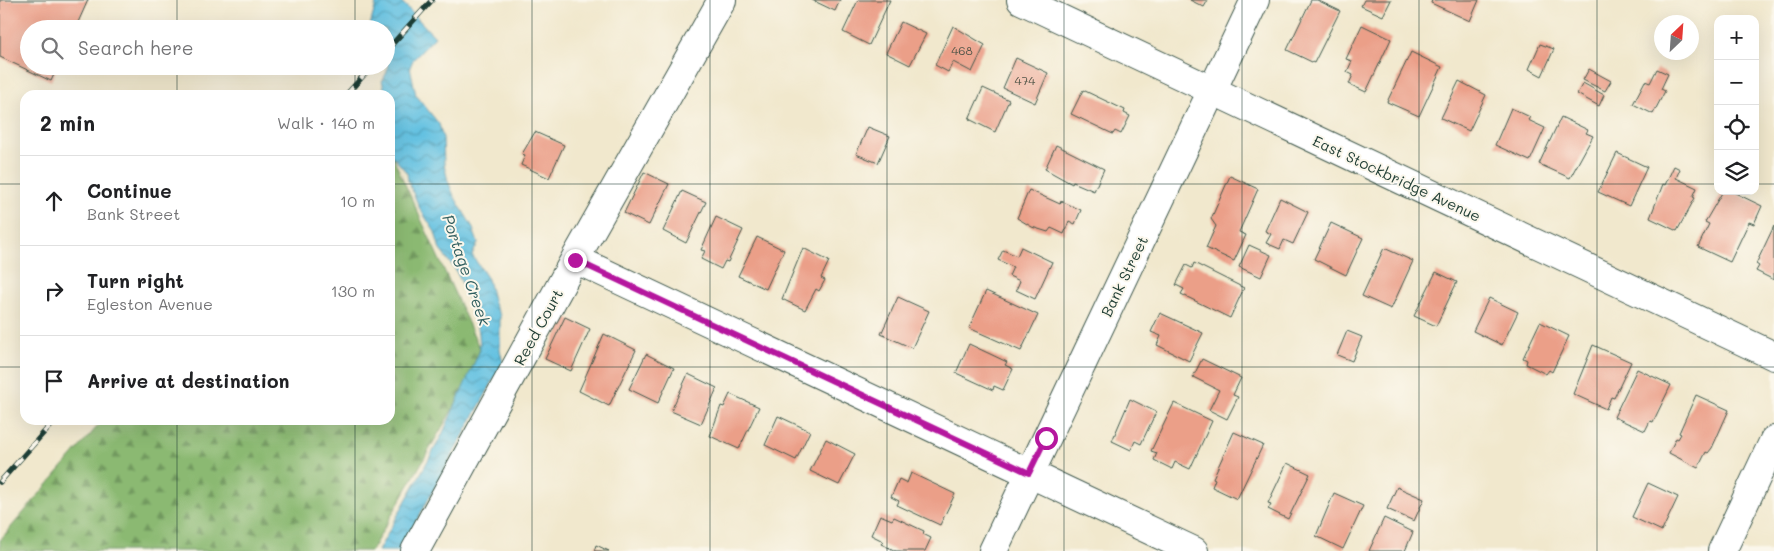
<!DOCTYPE html>
<meta charset="utf-8">
<style>
body{margin:0;font-family:Mali,sans-serif;background:#f2f2f2;color:#202124}
.controls{position:absolute;right:15px;top:15px;display:grid;overflow:hidden;border-radius:10px;box-shadow:0 5px 20px #0002}
.controls button{width:45px;height:45px;display:grid;place-items:center;padding:0;border:0;border-bottom:1px solid #e0e0e0;background:#fff;color:#202124;font:25px sans-serif}
.compass{position:absolute;left:1654px;top:15px;width:45px;height:45px;border-radius:50%;background:#fff;box-shadow:0 5px 20px #0002;rotate:25deg}
.stop{position:absolute;width:15px;height:15px;margin:-11px;border:4px solid #b5179e;border-radius:50%;background:#fff}
.stop.end{background:#b5179e;border-color:#fff;box-shadow:0 1px 5px #0008}
.list{margin:0;padding:0;list-style:none}
h2{display:flex;justify-content:space-between;align-items:center;height:65px;margin:0;padding:0 20px;font-size:21px}
h2 small{font-size:16px;font-weight:400;color:#757577}
.list li{display:grid;grid-template-columns:32px 1fr auto;gap:15px;align-items:center;box-sizing:border-box;height:90px;padding:0 20px;border-top:1px solid #e0e0e0}
.list b{display:block;font-size:19px;white-space:nowrap}
.list p{margin:0;font-size:16px;white-space:nowrap;color:#757577}
.list em{font-size:16px;font-style:normal;color:#757577}
.icon{flex:none;width:28px;height:28px;fill:none;stroke:currentColor;stroke-width:2;stroke-linecap:round;stroke-linejoin:round}
.map{position:relative;flex:none;width:1774px;height:551px;overflow:hidden}
.search{position:absolute;background:#fff;box-shadow:0 5px 20px #0002;left:20px;top:20px;width:375px;height:55px;display:flex;align-items:center;gap:12px;box-sizing:border-box;padding:0 18px;border-radius:28px;color:#757577;font-size:19px}
.panel{position:absolute;background:#fff;box-shadow:0 5px 20px #0002;left:20px;top:90px;width:375px;height:335px;border-radius:15px}
.map>svg:first-child{display:block}
.forest{fill:url(#forest-firs);stroke:#557b53}
.water{fill:url(#water-waves);stroke:#417f8a}
.building{fill:#eb9f88}
.lines{fill:none;stroke-linecap:round;stroke-linejoin:round}
.minor-casing{stroke:#3e574b;stroke-width:30}
.minor{stroke:#fff;stroke-width:28}
.rail-casing{stroke:#1f3d34;stroke-width:5.5}
.rail{stroke:#fbf7ec;stroke-width:4;stroke-dasharray:11;stroke-linecap:butt}
.route{stroke:#b5179e;stroke-width:6}
.grid{fill:none;stroke:#1f3d34;stroke-width:1;stroke-opacity:0.55}
.labels{text-anchor:middle;dominant-baseline:central;stroke-width:4;stroke-linejoin:round;paint-order:stroke}
.number-label{font-size:12px;fill:#525649}
.street-label{font-size:15px;fill:#1f3d34;stroke:#fbf7ec}
.water-label{font-size:16px;font-style:italic;fill:#305e5f;stroke:#fbf7ec}
</style>
<div class="map">
<svg width="1774" height="551" viewBox="0 0 1774 551">
<defs>
<pattern id="forest-firs" width="22" height="20" patternUnits="userSpaceOnUse" patternTransform="scale(1.25)"><rect width="22" height="20" fill="#8bb972"/><path d="M5 1l3.5 6h-7zM16 11l3.5 6h-7z" fill="#71985e"/></pattern>
<pattern id="water-waves" width="16" height="10" patternUnits="userSpaceOnUse" patternTransform="scale(1.25)"><rect width="16" height="10" fill="#63c1e1"/><path d="M0 5q4-4 8 0t8 0" fill="none" stroke="#519eb7"/></pattern>
</defs>
<rect width="100%" height="100%" fill="#fbf7ec"/>
<filter id="ink" filterUnits="userSpaceOnUse"><feTurbulence type="fractalNoise" baseFrequency=".02" numOctaves="2"/><feDisplacementMap in="SourceGraphic" scale="10" xChannelSelector="R" yChannelSelector="G"/><feConvolveMatrix kernelMatrix="1 2 1 2 8 2 1 2 1" color-interpolation-filters="sRGB"/></filter>
<filter id="wash" filterUnits="userSpaceOnUse"><feTurbulence type="fractalNoise" baseFrequency=".0096" numOctaves="4" result="noise"/><feDisplacementMap in="SourceGraphic" scale="20" xChannelSelector="R" yChannelSelector="G"/><feGaussianBlur stdDeviation="1.12" result="paint"/><feColorMatrix in="noise" values="0 0 0 0 0 0 0 0 0 0 0 0 0 0 0 0 0 1.4 0 .05"/><feComposite in="paint" operator="in"/></filter>
<g filter="url(#wash)">
<rect width="100%" height="100%" fill="#f1e8cd"/>
<path class="forest" d="M390,151L480,349L463,391L371,551H0V540L103,420H390Z"/>
<path class="water" d="M377,0H400L435,37L413,60L410,67L416,95L439,124L443,138L444,164L448,181L454,196L472,226L478,243L472,255L488,279L494,304L500,315V350L503,363L400,551H378L442,435L480,350L479,333L465,290L455,269L440,250L435,232L420,209L408,181L407,173L390,153V95H386L382,81L387,72L388,60L386,58V29H369Z"/>
<g id="blocks">
<path class="building" d="M0,0H88L75,29H29V66H58L51,81L0,57Z
M812,0H840L835,11Z
M858,0H890L869,45L843,32Z
M1190,0H1208L1204,7Z
M1311,0H1317L1340,11L1314,63L1287,50Z
M1364,0H1391L1383,16L1361,6Z
M1432,0H1479L1470,21L1431,3Z
M901,22L926,34L910,65L886,53Z
M1362,25L1391,39L1366,92L1349,84L1353,75L1347,72L1352,61L1346,59Z
M953,26L985,45L972,72L953,62L948,72L935,65Z
M1540,44L1554,49L1542,76L1529,69Z
M1411,52L1442,67L1419,116L1387,102Z
M1016,58L1048,73L1035,103L1003,88Z
M1589,69L1611,81L1605,91L1583,80Z
M1657,69L1668,74L1661,89L1665,91L1653,114L1633,104L1645,81L1650,83Z
M1459,81L1486,95L1469,131L1441,118Z
M1583,83L1604,95L1599,106L1577,94Z
M983,88L1009,100L995,132L969,119Z
M1083,90L1125,110L1124,113L1130,116L1121,134L1115,131L1113,134L1071,114Z
M1511,108L1530,117L1528,120L1545,128L1530,161L1495,145Z
M1561,117L1588,130L1586,133L1593,136L1570,178L1539,164Z
M868,127L890,136L878,163L856,154Z
M535,132L564,145L549,178L521,165L525,155L522,154Z
M1056,145L1104,169L1094,191L1073,182L1072,184L1045,169Z
M1617,153L1647,167L1629,206L1598,192Z
M1674,166L1680,169L1676,178L1697,188L1693,197L1695,198L1677,231L1650,218L1663,184L1665,185Z
M644,172L669,184L649,225L624,213Z
M1230,176L1258,189L1239,232L1246,235L1234,261L1206,248L1216,226L1211,219Z
M1029,190L1060,204L1061,201L1081,210L1075,224L1069,221L1064,234L1051,228L1048,232L1032,227L1017,218Z
M682,191L706,202L686,243L663,231Z
M1723,191H1731L1762,206L1754,224L1749,222L1730,262L1698,247L1709,224L1705,222Z
M1280,198L1308,212L1293,244L1284,240L1280,249L1266,243L1271,234L1265,231Z
M716,217L743,230L728,262L725,261L721,269L701,259L705,251L701,250Z
M1331,223L1363,238L1346,275L1314,259Z
M1774,226V280L1756,271L1759,266L1756,264Z
M757,237L784,250L766,289L738,276Z
M1249,245L1271,255L1261,277L1239,267Z
M1021,247L1052,262L1035,299L1016,290L1020,281L1009,276L1013,267L998,260L1003,250L1017,256Z
M803,248L829,261L821,278L825,280L819,291L816,289L805,310L782,299Z
M1384,248L1413,261L1391,309L1362,296Z
M1194,263L1244,288L1230,318L1181,294L1184,289L1176,285L1186,265L1192,268Z
M1436,272L1457,282L1436,326L1414,316Z
M986,291L1038,315L1021,351L969,328Z
M898,297L929,311L912,348L881,334Z
M1489,298L1518,312L1502,345L1473,331Z
M1160,313L1203,333L1189,361L1157,345L1161,336L1151,332Z
M565,317L590,329L571,371L545,359Z
M1540,322L1569,336L1552,372L1549,370L1546,374L1526,364L1527,360L1523,358Z
M1347,331L1362,337L1352,361L1337,355Z
M604,334L636,350L609,406L579,391Z
M969,344L1007,362L1005,365L1013,369L1003,390L994,386L993,390L956,373Z
M1593,345L1631,362L1614,398L1611,397L1606,409L1573,394Z
M646,354L674,368L658,403L629,389Z
M1202,359L1241,378L1233,395L1238,397L1227,419L1209,410L1219,390L1193,377Z
M1637,369L1671,385L1653,422L1650,421L1645,431L1614,417Z
M688,374L717,388L701,424L671,411Z
M730,394L759,407L739,449L710,436L721,406L724,407Z
M1696,395L1729,410L1712,448L1708,453L1706,452L1698,468L1669,453L1676,438L1678,439L1681,434L1679,433Z
M1130,399L1156,412L1141,444L1135,441L1131,450L1112,441Z
M1174,403L1212,421L1190,469L1175,462L1172,469L1154,460L1157,453L1151,451Z
M778,416L810,431L796,460L765,445Z
M1234,432L1263,445L1237,499L1212,487L1215,479L1213,478Z
M826,439L855,454L839,485L810,471Z
M1287,463L1310,474L1288,519L1268,509L1271,504L1268,503Z
M911,473L955,494L940,525L897,505L899,501L891,497L899,479L907,483Z
M1648,483L1678,497L1662,531L1632,517Z
M1397,487L1424,499L1414,521L1387,509Z
M1334,493L1363,506L1343,549L1316,536Z
M880,515L892,520L894,517L924,531L923,534L931,538L925,551H896L881,544L883,541L871,535Z
M1384,518L1413,532L1405,551H1369Z
M596,545L609,551H594Z"/>
</g>
</g>
<g filter="url(#ink)">
<use href="#blocks" fill-opacity="0" stroke="#3e574b" stroke-width="1"/>
<g class="lines">
<defs>
<path id="minor" d="M1021,0L1774,356
M575,259L1194,551
M415,551L575,259L722,0
M993,551L1255,0
M1722,551L1774,440"/>
</defs>
<use href="#minor" class="minor-casing"/>
<use href="#minor" class="minor"/>
<defs>
<path id="rail" d="M386,51L432,0
M346,95L372,66
M0,482L55,420"/>
</defs>
<use href="#rail" class="rail-casing"/>
<use href="#rail" class="rail"/>
</g>
</g>
<g class="lines" filter="url(#ink)">
<path class="route" d="M575,260L1029,473L1046,438"/>
</g>
<path class="grid" d="M177,0V29M355,0V29M532,0V551M710,0V551M887,0V551M1064,0V551M1242,0V551M1419,0V551M1597,0V551M177,66V95M355,66V95M0,184H25M390,184H1718M1755,184H1774M0,367H25M390,367H1774M177,420V551M355,420V551"/>
<g class="labels">
<g class="number-label">
<text x="962" y="50">468</text>
<text x="1025" y="80">474</text>
</g>
<g class="street-label">
<text transform="translate(1397 178) rotate(25)">East Stockbridge Avenue</text>
<text transform="translate(1124 276) rotate(-64)">Bank Street</text>
<text transform="translate(538 327) rotate(-61)">Reed Court</text>
</g>
<g class="water-label">
<text transform="translate(467 270) rotate(71)">Portage Creek</text>
</g>
</g>
</svg>
<div class="controls">
<button>+</button>
<button>−</button>
<button><svg class="icon" aria-label="locate" viewBox="0 0 24 24"><circle cx="12" cy="12" r="6"/><path d="M12 2v4M12 18v4M2 12h4M18 12h4"/></svg></button>
<button><svg class="icon" aria-label="layers" viewBox="0 0 24 24"><path d="M12 4l9 5-9 5-9-5zM3 14l9 5 9-5"/></svg></button>
</div>
<svg class="compass" viewBox="-18 -18 36 36"><path d="M0-13l5 13h-10z" fill="#e53935"/><path d="M0 13l5-13h-10z" fill="#757577"/></svg>
<div class="stop" style="left:1046px;top:438px"></div>
<div class="stop end" style="left:575px;top:260px"></div>
<div class="search"><svg class="icon" aria-label="search" viewBox="0 0 24 24"><circle cx="10" cy="10" r="6"/><path d="M15 15l6 6"/></svg>Search here</div>
<section class="panel">
<h2>2 min<small>Walk · 140 m</small></h2>
<ul class="list">
<li><svg class="icon" aria-label="ahead" viewBox="0 0 24 24"><path d="M12 20V5M6 11l6-6 6 6"/></svg><div><b>Continue</b><p>Bank Street</p></div><em>10 m</em></li>
<li><svg class="icon" aria-label="right" viewBox="0 0 24 24"><path d="M7 20v-9h11M14 6l5 5-5 5"/></svg><div><b>Turn right</b><p>Egleston Avenue</p></div><em>130 m</em></li>
<li><svg class="icon" aria-label="arrive" viewBox="0 0 24 24"><path d="M6 21V4h12l-3 4 3 4H6"/></svg><div><b>Arrive at destination</b></div></li>
</ul>
</section>
</div>
